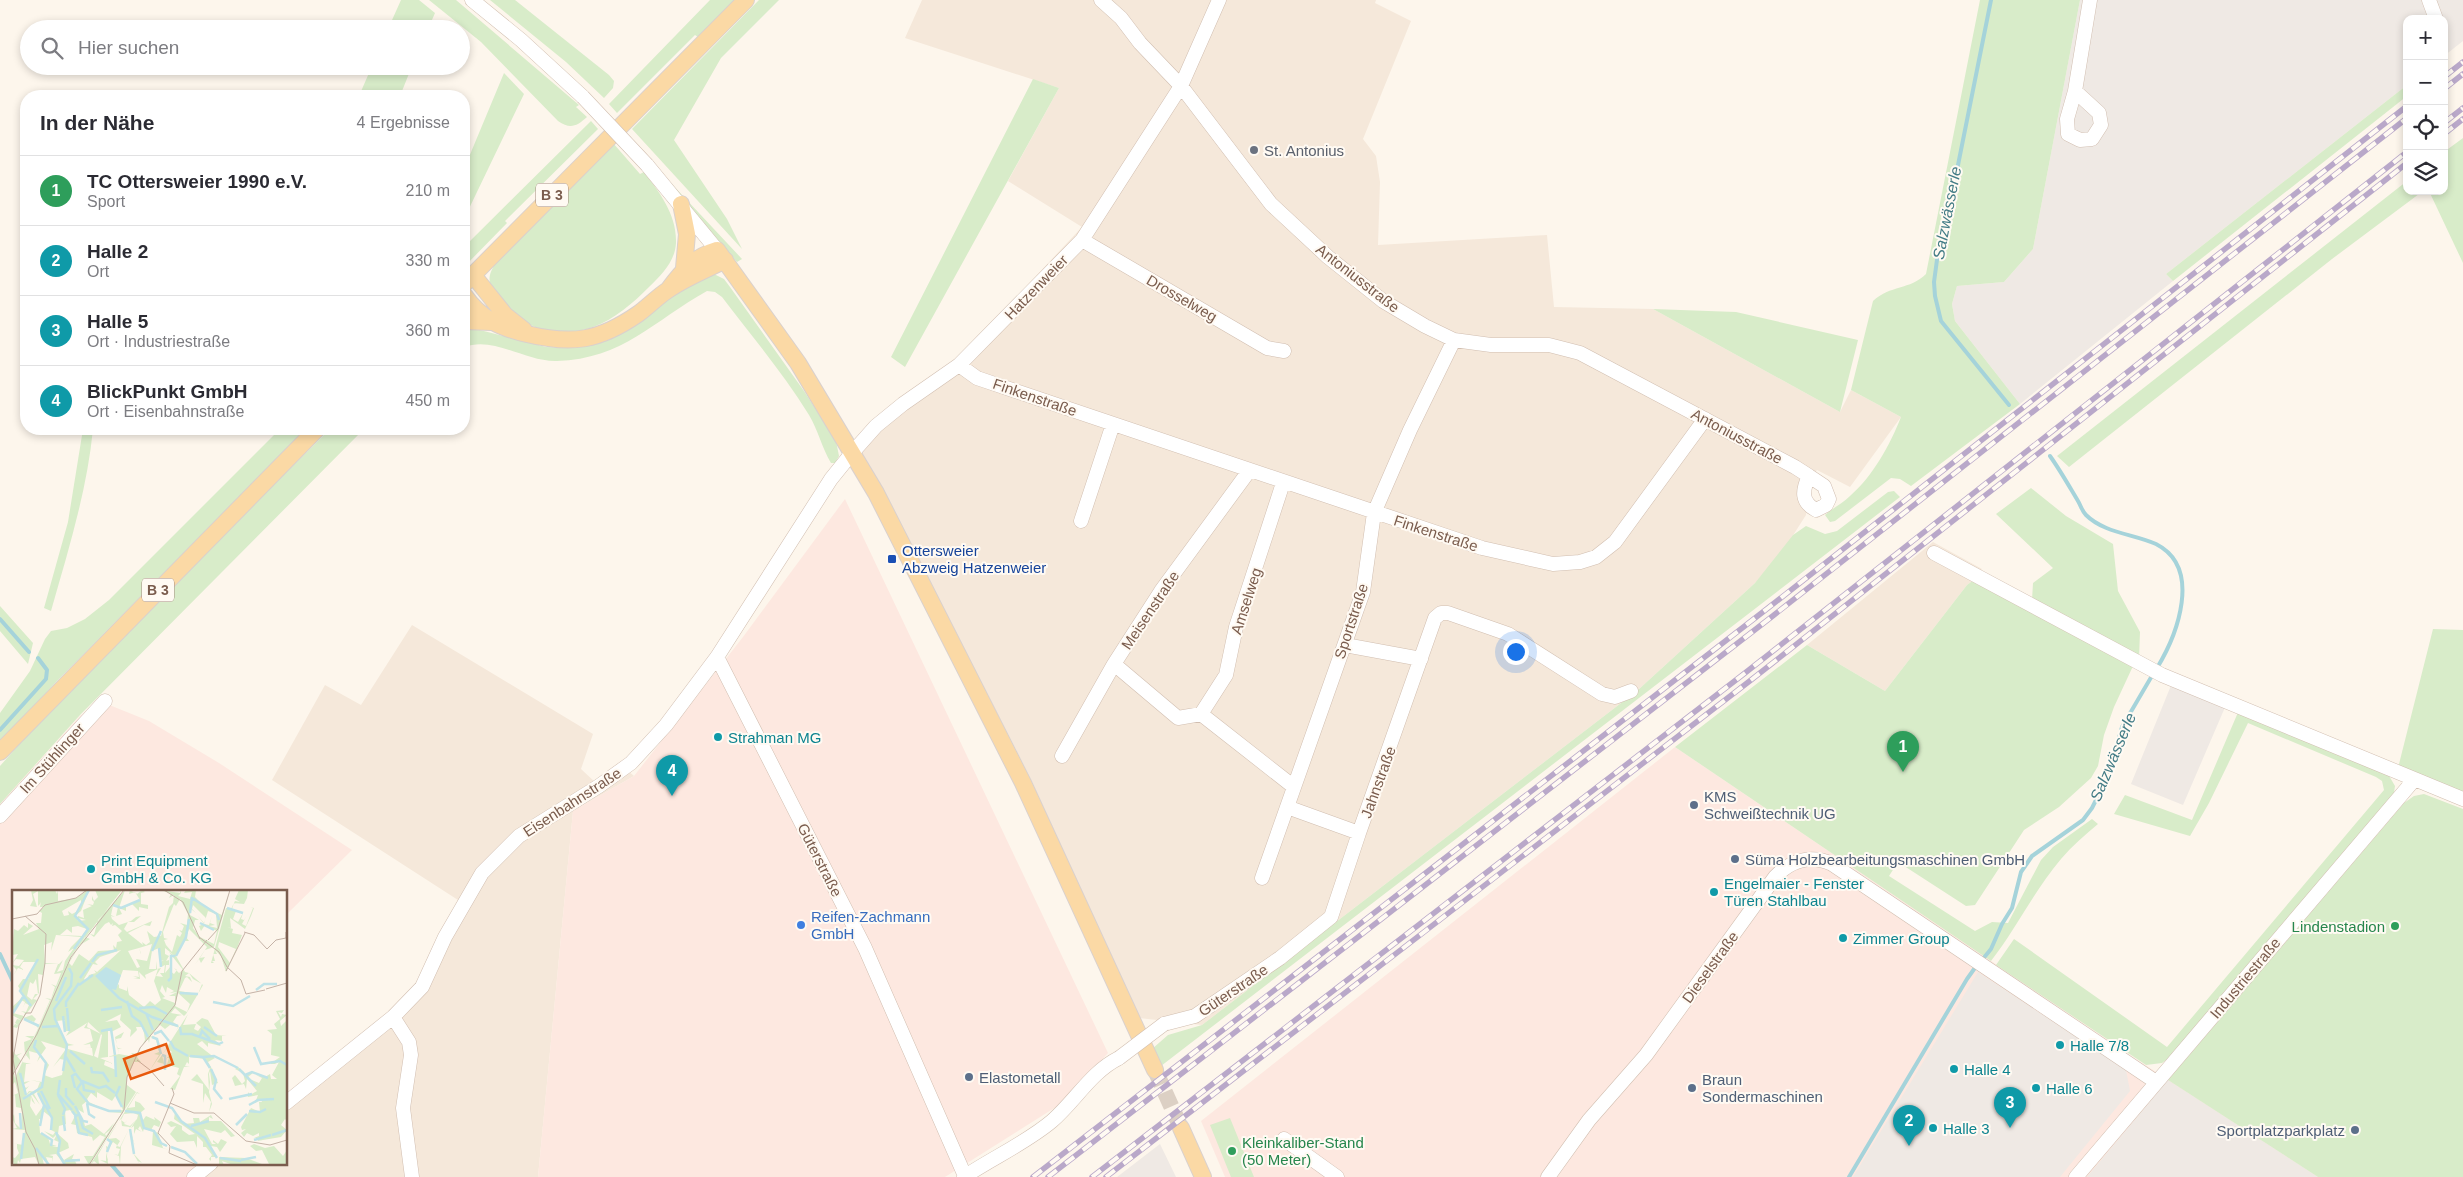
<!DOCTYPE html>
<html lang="de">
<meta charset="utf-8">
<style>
body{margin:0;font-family:Helvetica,sans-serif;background:#f2f2f3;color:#2b2b33}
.controls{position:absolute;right:15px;top:15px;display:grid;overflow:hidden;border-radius:10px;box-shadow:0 2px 8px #0003}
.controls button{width:45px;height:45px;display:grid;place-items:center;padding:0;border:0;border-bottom:1px solid #e1e1e2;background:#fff;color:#2b2b33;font:25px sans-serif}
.you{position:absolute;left:1515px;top:651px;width:18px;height:18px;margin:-12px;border:4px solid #fff;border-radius:50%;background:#1a73e8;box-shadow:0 0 0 8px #1a73e833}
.badge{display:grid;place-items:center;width:32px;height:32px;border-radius:50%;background:#ea580c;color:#fff;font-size:16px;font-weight:700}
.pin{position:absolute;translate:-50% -41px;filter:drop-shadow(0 1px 2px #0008)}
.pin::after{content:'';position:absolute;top:26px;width:18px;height:15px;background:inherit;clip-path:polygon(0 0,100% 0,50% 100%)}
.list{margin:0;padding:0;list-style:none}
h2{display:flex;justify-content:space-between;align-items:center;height:65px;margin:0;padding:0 20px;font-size:21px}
h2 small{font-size:16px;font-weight:400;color:#7c7c81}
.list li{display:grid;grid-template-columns:32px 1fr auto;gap:15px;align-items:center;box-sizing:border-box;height:70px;padding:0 20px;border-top:1px solid #e1e1e2}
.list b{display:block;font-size:19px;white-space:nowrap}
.list p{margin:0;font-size:16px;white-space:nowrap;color:#7c7c81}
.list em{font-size:16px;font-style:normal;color:#7c7c81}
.icon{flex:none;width:28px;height:28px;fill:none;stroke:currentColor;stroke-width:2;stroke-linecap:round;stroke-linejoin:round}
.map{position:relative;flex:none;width:2463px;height:1177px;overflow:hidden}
.search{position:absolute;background:#fff;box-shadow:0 2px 8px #0003;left:20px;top:20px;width:450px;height:55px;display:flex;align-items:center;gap:12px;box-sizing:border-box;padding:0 18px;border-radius:28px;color:#7c7c81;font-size:19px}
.panel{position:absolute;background:#fff;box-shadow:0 2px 8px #0003;left:20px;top:90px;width:450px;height:345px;border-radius:20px}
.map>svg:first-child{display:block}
.residential{fill:#f5e8da}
.commercial{fill:#fde8e0}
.industrial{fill:#efe9e4}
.green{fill:#d8ecc9}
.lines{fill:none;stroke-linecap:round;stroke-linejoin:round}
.stream{stroke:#a5d3da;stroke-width:4}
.major-tunnel{stroke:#dcd0c4;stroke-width:16;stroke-dasharray:16 8;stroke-linecap:butt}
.minor-casing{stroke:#d1beb0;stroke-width:15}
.major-casing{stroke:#dad1cd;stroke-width:18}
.minor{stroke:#fff;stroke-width:14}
.major{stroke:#fbd9a5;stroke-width:16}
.rail-casing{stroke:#b9a8c9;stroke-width:5.5}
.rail{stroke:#fffaf3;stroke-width:4;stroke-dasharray:11;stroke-linecap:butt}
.minor-bridge-casing{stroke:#d1beb0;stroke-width:15;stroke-linecap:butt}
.minor-bridge{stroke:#fff;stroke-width:14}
.worship-dot{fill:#6b7280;stroke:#fffaf3;stroke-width:2}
.transit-dot{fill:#1a4fb4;stroke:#fffaf3;stroke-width:2}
.culture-dot{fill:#0f9aa8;stroke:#fffaf3;stroke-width:2}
.service-dot{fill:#5c6f8a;stroke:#fffaf3;stroke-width:2}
.shop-dot{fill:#3f7fe0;stroke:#fffaf3;stroke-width:2}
.leisure-dot{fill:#2e9e5b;stroke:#fffaf3;stroke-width:2}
.labels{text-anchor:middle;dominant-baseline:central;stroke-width:4;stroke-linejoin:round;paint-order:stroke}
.shield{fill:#fffaf3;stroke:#a28b7f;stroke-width:1}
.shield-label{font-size:14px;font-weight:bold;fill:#7a5c4d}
.worship-label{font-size:15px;fill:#5b616d;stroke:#fffaf3;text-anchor:start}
.street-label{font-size:15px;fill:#7a5c4d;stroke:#fffaf3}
.transit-label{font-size:15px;fill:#164399;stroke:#fffaf3;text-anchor:start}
.culture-label{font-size:15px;fill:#0d838f;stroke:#fffaf3;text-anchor:start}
.service-label{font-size:15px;fill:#4e5e75;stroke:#fffaf3;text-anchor:start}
.shop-label{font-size:15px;fill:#366cbe;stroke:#fffaf3;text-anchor:start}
.leisure-label{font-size:15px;fill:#27864d;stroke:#fffaf3;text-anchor:end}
.water-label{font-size:16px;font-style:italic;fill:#437c86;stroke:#fffaf3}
.inset-river{fill:none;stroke:#bfe3e8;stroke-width:2.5}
.inset-road{fill:none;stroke:#c5b3a7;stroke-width:1}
.view{fill:#e8590c;fill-opacity:0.15;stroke:#e8590c;stroke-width:2.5}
.inset-edge{fill:none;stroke:#7a5c4d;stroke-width:2.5}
</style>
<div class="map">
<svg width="2463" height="1177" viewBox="0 0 2463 1177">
<rect width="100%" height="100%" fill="#fdf6ec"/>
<path class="residential" d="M922,0H1376L1375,3L1411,21L1363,139L1376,156L1380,182L1378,245L1547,235L1554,307L1653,309L1840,412L1851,390L1901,417L1850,487L1817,470L1806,486V515L1783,551L1755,583L1638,690L1202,1025L1139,1018L1029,775L893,510L855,442L959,358L1082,227L1008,181L1059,88L905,38Z
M1933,542L1982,569L1975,579L1967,585L1885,691L1807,645Z
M412,625L593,734L581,769L596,783L621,765L634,776L573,811L538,1177H199L215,1163H286V1102L411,991L421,977L458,900L272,780L325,685L361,705Z"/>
<path class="commercial" d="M845,499L1108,1053L1067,1100L945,1177H538L573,811L634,776L743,637Z
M102,702L149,721L219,763L352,850L286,915V891H14V1163H207L193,1177H0V804L80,716Z
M1675,747L2136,1059L2318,1177H1225L1201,1121Z"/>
<path class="industrial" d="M2080,0H2463V41L2444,56V19H2407V85L2166,274L2173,281L2020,404L1955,321L1952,304L1957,286L2004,282L2033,249Z
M2172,683L2226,705L2183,805L2131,784Z
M1978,972L2126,1070L2130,1091L2060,1177H1853Z
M2168,1080L2318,1177H2087Z
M1160,1144L1176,1177H1117Z"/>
<path class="green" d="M401,0H419L435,13L428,29H388Z
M429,0H456L579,105L576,107L587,117C576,127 570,129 558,121L481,42Z
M490,0H515L609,75L614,81L613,88L604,98L566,62Z
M710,0H735L698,37L695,35L617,113L609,104Z
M759,0H779L721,58L674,140L727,219L742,249L632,129Z
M1980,0H2080L2033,249L2004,282L1957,286L1952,304L1955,321L2020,404L1911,486L1900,479L1891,478L1835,521L1830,522L1825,515C1833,508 1843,503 1850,496C1873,476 1890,445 1901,417L1851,390L1873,301C1890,285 1910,290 1926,274Z
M372,66H412L400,96H359Z
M504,73L524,94L464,219V169Z
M1033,79L1059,88L905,367L891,357Z
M2407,85V96L2173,281L2166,274Z
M591,121L598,129L505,221L507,223L464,267V247Z
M2463,138V263L2429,191H2444V152Z
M613,143L640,174L644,172C660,193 677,215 676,243C675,262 661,275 649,287C633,303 615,319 593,327C560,339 519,329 499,299C488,283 486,279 496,262Z
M655,166L742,259L737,262Z
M2407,181V191H2423L2332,259L2069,467L2057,456Z
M710,272L724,279L730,287L804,391L836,441L839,456L835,463H831C822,448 818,430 809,415C783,373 751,335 722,297L715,292L707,291C653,321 623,359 557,361C525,362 495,336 464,347V329H476L546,347L573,348L595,344L625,329L649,309Z
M1653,309L1736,312L1858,340L1840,412Z
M83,429H93C87,491 68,551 51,611L44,608L68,522Z
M280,429H306L57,681L0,742V713L30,671L45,639L51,631L67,628L85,619L109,600Z
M330,429H364L80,715L0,804V766C104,648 219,539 330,429Z
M2031,488L2066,516L2113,544L2118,591L2140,632L2139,659L2032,600L2033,583L2053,568L1996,514Z
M1894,491L1900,497L1161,1066L1152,1049L1168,1035L1202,1025L1638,690L1755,583L1793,535L1806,526L1825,534L1837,531L1888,492Z
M1975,579L2133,666L2114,707L2104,735L2098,766L2091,778L2059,807L2024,830L1975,905L1966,906L1898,862L1889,876L1975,931L1992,922L2008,923L2041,860L2053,847L2092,819L2098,824C2085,835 2072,846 2061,859C2034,891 2016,929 1991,961L1675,747L1807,645L1885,691L1967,585Z
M0,606L33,643L28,664L0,631Z
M2433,629L2463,630V795L2398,768Z
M2239,710L2388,774L2395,786L2394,793L2170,1057L2162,1063L2146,1065L1996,965L2014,939L2167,1047L2384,790L2382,781L2376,777L2248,723L2209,803L2190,836L2114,814L2125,795L2192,820Z
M2424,794L2463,809V1177H2318L2168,1080L2404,803L2414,796Z
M1230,1118L1254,1177H1231L1210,1125Z"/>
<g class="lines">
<path class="stream" d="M1991,0L1947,220L1939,245L1934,282L1935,296L1941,321L2009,405
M2050,456C2060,470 2069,486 2078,501C2081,506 2082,511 2086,515C2104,533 2134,534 2156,544C2203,568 2177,635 2157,668
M0,619L29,652
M0,730L46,679L47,670L38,658
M0,954L14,984
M1982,960L1991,949L2002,924L2012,908L2021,872L2032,856L2083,820L2092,808L2108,776L2122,727L2153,674
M110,1163L122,1177
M1849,1177L1967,979L1977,965"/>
<path class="major-tunnel" d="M1155,1070L1181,1128"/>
<defs>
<path id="minor" d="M472,0L521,40L583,97
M1101,0L1121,18L1140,43L1181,86L1271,204L1328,257L1383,301L1425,326L1454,340L1491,345H1549L1580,353L1795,467L1809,476C1802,491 1801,502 1816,510L1826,505L1829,499L1824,486L1809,476
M2429,0L2436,19
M2075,91L2099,113L2101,125L2092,139L2080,140L2068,134L2067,119L2075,91L2090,0
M647,165L717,250
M1082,240L1267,348L1284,351
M959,365L977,378L1482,548L1553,564L1580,562L1596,557L1615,542L1705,419
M1081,521L1113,424
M1934,553L2162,675L2463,799
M1345,645L1421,659
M717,657L865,948L965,1176
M1114,664L1178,718L1201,714L1294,787
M1201,714L1226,675L1236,627L1283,483
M1062,756L1114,664L1161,591L1249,471
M1287,807L1359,833L1435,618L1441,613H1448L1508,634L1602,694L1615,697L1631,691
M0,816L105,701
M1262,878L1363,592L1374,513L1410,430L1454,340
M393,1017L409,1042L411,1055L403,1108L412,1177
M1164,1024L1195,1016L1280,958L1331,917L1359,833
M286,1103L393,1017L422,987L445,937L482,873L519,836L599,786L631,763L666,725L717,657L831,479L852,453L876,426L903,404L959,365L1082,240L1181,86L1219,0
M1284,1139L1337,1177
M194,1177L211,1163
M964,1177C992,1158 1026,1143 1052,1121C1076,1100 1091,1072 1119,1058
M1548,1177L1589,1120L1646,1055L1775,877C1790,861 1810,854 1832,864L2156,1082
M2076,1177L2414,780"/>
<path id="major" d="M681,204L687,234L684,268
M473,275L505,315L524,330
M464,284L746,0
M668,290C682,271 694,257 717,250L798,363L876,493L1023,783L1155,1070
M464,295C480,318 500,328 527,334C572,345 599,341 638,314C648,307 657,297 668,290C685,278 706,270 725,260
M464,321L491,322
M0,752L317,429
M1181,1128L1203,1177"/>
</defs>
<use href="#minor" class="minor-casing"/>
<use href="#major" class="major-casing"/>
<use href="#minor" class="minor"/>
<use href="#major" class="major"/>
<defs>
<path id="rail" d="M2444,77L2463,62
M2444,89L2463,74
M2444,123L2463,108
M2444,134L2463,119
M1033,1177L1768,608L2407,106
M1048,1177L1774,615L2407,118
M1092,1177L1745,673L2407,152
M1106,1177L1751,680L2407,163"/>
</defs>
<use href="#rail" class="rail-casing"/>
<use href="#rail" class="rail"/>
<defs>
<path id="minor-bridge" d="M583,97L647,165
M1119,1058L1164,1024"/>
</defs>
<use href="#minor-bridge" class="minor-bridge-casing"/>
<use href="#minor-bridge" class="minor-bridge"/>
</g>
<circle class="worship-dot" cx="1254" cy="150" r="5"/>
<rect class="transit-dot" x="887" y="554" width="10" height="10" rx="2.5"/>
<g class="culture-dot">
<circle cx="718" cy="737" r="5"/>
<circle cx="91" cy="869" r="5"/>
<circle cx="1714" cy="892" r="5"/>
<circle cx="1843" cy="938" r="5"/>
<circle cx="2060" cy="1045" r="5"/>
<circle cx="1954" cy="1069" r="5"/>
<circle cx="2036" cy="1088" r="5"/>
<circle cx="1933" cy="1128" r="5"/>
</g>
<g class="service-dot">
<circle cx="1694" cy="805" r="5"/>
<circle cx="1735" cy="859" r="5"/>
<circle cx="969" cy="1077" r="5"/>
<circle cx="1692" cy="1088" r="5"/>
<circle cx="2355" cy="1130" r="5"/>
</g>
<circle class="shop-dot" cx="801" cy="925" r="5"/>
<g class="leisure-dot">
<circle cx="2395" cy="926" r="5"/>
<circle cx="1232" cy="1151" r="5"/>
</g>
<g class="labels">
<g class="shield">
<rect x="536" y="183.5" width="32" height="23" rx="4"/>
<rect x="142" y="578.5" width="32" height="23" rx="4"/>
</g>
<g class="shield-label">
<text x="552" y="195">B 3</text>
<text x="158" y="590">B 3</text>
</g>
<g class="worship-label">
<text x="1264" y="150">St. Antonius</text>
</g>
<g class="street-label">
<text transform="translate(1358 278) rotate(38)">Antoniusstraße</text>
<text transform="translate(1036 287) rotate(-46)">Hatzenweier</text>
<text transform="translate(1182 298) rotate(30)">Drosselweg</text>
<text transform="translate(1035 397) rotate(19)">Finkenstraße</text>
<text transform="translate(1737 436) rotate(28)">Antoniusstraße</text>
<text transform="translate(1436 533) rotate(18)">Finkenstraße</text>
<text transform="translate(1246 601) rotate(-72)">Amselweg</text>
<text transform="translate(1150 610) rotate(-56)">Meisenstraße</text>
<text transform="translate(1351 621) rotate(-72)">Sportstraße</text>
<text transform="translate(52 758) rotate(-48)">Im Stühlinger</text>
<text transform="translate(1378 782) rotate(-70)">Jahnstraße</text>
<text transform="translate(572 802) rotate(-33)">Eisenbahnstraße</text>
<text transform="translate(820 860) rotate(63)">Güterstraße</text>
<text transform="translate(1710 967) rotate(-54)">Dieselstraße</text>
<text transform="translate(2245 978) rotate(-50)">Industriestraße</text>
<text transform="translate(1233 990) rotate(-34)">Güterstraße</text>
</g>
<g class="transit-label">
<text x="902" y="550">Ottersweier<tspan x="902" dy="17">Abzweig Hatzenweier</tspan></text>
</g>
<g class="culture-label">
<text x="728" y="737">Strahman MG</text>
<text x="101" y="860">Print Equipment<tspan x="101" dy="17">GmbH &amp; Co. KG</tspan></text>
<text x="1724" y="883">Engelmaier - Fenster<tspan x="1724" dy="17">Türen Stahlbau</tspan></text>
<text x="1853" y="938">Zimmer Group</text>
<text x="2070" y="1045">Halle 7/8</text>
<text x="1964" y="1069">Halle 4</text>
<text x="2046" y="1088">Halle 6</text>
<text x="1943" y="1128">Halle 3</text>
</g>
<g class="service-label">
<text x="1704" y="796">KMS<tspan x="1704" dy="17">Schweißtechnik UG</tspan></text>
<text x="1745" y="859">Süma Holzbearbeitungsmaschinen GmbH</text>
<text x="979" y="1077">Elastometall</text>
<text x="1702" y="1079">Braun<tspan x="1702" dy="17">Sondermaschinen</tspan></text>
<text x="2345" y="1130" text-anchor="end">Sportplatzparkplatz</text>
</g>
<g class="shop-label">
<text x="811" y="916">Reifen-Zachmann<tspan x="811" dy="17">GmbH</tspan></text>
</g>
<g class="leisure-label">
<text x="2385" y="926">Lindenstadion</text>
<text x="1242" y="1142" text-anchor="start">Kleinkaliber-Stand<tspan x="1242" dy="17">(50 Meter)</tspan></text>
</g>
<g class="water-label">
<text transform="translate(1947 213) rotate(-79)">Salzwässerle</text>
<text transform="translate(2113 757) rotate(-67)">Salzwässerle</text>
</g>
</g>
<g transform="translate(12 890)">
<rect width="275" height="275" fill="#fdf6ec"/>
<path d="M19,0H43L45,4L46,0V11L64,8L73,2L69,0H77L69,21L64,25L66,31L74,30L66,28V26L72,28L71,20L80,16L75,14L81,15L82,12L80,10V6L82,11L86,7L83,0H110L59,66L24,143L22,148L21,147L22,148L18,155L11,168L2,181L0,160L4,165L10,163L5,166L9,171L13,164L12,152L20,149L13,146H22L26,138L22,133L27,135L38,110L33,108L39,109L43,97L39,94L44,96L49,83L42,84L46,74H33L31,88L28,104L31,85L26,84L27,103L21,109L25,110L11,128L20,125L24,129L22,132L11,128L5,138L1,137L3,134L6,135L3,133L5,129L9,130L0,125V117L12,106L6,96L11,89H16L24,72H11L8,77L12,80L6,78L0,87L5,80L0,75L7,76L12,70L4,69L0,74L6,64L0,65L2,39L6,41L12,35L16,38V33L21,36L11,45L27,39L24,33H29L30,23L27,21L32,17H28L29,12L28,14L26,16V1L21,4L25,17L18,16L21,10ZM69,10V16L64,22L60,24L56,21L57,25L52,26L50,21ZM66,36L75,39L70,46L48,45L55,39L60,43V37ZM44,45L69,47L59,57L56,62L62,58L53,71L51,80L45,82L51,70L47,74L33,73L32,55L40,52L39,61ZM24,89L26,104H23L20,110L15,106L18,92L21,94ZM9,110L13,112L11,118L13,113L17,115L14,122L9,121L13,123L12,126L1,123ZM113,0L107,18L128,10L123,2L117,4L118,0L119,1L124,3L125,4L130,0L133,2L129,3V14L136,15V19L127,17V21L120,14L114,17V21L107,18L110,24L104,26L106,17L101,16L99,25L103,27L99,26L100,29L107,35L119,31L124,27L129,26L122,32H116L112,39L115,42L140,31L138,36L132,35L116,43L131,55L130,52L134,55L138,52L135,41L142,47L149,46L157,17L161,13L162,5L157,8L159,4L149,0L168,3V0L169,3L166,6L178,9L180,2L172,3L174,0H184L183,7L194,18L210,25L218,0L202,57L193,60L188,68L193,67L189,73L187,69L182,76L195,57L177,39L174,47L177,51H172L164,66L173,82L177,83L173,86L178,87L180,92L175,87L173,88L167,101L186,104L190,94L181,89L177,83L191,95L186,104L174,124L172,126L163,118L159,123L170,125L165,126L161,132L167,136L164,141L166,137L158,135L153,139L148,135L150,132L138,146L145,148L149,164L138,180L147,165L142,164L147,162L144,149L138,147L137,153L136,149L130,155L125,167L129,172H122L115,188V195L124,202L77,275L72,266H81L93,247L88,245L81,251L80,247L65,243L64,235L59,234L63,226L58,220L53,221L54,234L47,236L46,244L56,253L57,258L46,263L52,270L62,264L60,269L67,270L63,271L65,275H53L44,264L37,265L41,266L40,272V268L34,267L37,275L30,266L32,275H27L23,267L9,269L8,273L6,270L5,275H2L0,267L3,268L7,263L5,258H0H5V254L0,253L11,255L12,247L0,246L12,247L13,240L0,239L5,238L0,228L2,224L3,233L9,239L10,223L9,218L4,217L3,205L0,206L6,203L3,192L0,195L1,190L0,186L1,178L3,188L52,81L61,65L73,47L78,49L68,55L57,73L60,76L67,64L77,71L86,61L102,60L101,55L104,58L105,52L110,51L106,45L110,41L103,35L100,36L101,33L99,35L97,32L93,34L82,47L78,44L82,45L86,30ZM168,9L176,24L175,35L168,33L172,36L170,41L167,40L170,43L168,47L165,45L160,62L154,55L152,50L156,49L152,48L151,42L162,14L164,16ZM181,15L194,28L192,33L186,26L192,34L187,36L189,41L193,35L205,41L202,54L188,47L181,38L183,30H187L178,25L179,19L184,23L180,19ZM196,21L204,24L205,38L197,36L203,35L198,33L200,26L197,35L192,34ZM140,54L135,71L124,69L128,77L125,78L116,61L127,58L129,64V63L127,58ZM147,58L148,71L152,70L148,72L149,77L153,75L152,83H148L151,87L144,86L149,78L145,79L144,71V79H137L140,61ZM153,58L163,66L157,62L171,80L167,83L162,78L165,80L162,84L158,81L160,78L158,77L153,83L154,75H157V70L154,71L157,66L153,64ZM109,60L85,82L82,80L84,83L77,85L74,91L72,89L81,74L86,75L83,72L88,67ZM146,79L142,91L149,110L143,115L138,111L132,117L117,105L115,96V101L107,98V94L105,96L111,80L126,81L127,87L121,86L126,88H121L128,89L127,82L134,89L133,85ZM150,95L154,103L155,97L162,101L158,103L165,102L157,106H163V113L150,108L153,107L148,101ZM166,103L178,114L175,122L163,116ZM109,124L108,130L119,140L118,147L125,140L124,137H130L132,143L133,150L125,164L119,163L123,167L107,164L106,159L110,158H105L104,149L109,148L112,142L103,147L105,156L107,164L103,165L99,142L109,137L105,130L93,132ZM53,130V145V141H57L54,146L75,133L72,138L78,139L81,151L71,155L78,154L79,158L72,157L80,158L81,166L56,159L55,156L62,155L54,153L45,131ZM76,132L90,145L86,168L82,166L89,144L75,137ZM96,140H99L102,165L96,167ZM29,151L48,157L42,168L48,157L54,159L41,177L48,169L53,170L50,185L40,188L32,185L37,175L29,165L34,158ZM17,161L28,164L25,172L29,166L34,174L30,192L19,190L23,191L21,196L23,191L28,192L24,202L17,201L14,205L12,202L17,196L14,198L11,195L18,191L12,192L14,174H19L10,172L14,165L18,170ZM103,166L104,180L92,175L93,171L102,174L88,168ZM18,202L28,215L22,204L25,202L32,215L24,226L18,216L19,206L20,211L23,214L19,205L11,209ZM85,202L100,211L104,205L111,220L97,221L78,214L75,209L79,203L85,208ZM75,211L97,222L110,223L94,246L93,244L98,240L102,233L92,244L79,234L73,236L72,232H76L71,231L65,219L72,223L70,215ZM31,221L40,228L39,240L43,242L41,245L32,241L41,248L45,244L42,250L47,252L46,257H40L45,256L38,254L36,247L28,243L27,229H30ZM227,0H236L235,8L232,14L222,13L220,19L224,21L221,29L226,32L231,23L229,29L232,30L235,25L230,34L234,36L241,18L238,17L242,18L239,26L233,39L218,28L219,38L215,37L221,39L220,43L230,45L224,61L214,82L209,66L203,60L205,64H201L203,71H200L202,73H199L196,84L214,18L219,19L223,11L228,12L223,9ZM207,52L224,59L218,73L206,57ZM272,120L270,123L266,122L269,127L270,124L275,125L268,131L269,136L275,130V231L273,229L269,235L275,240L269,247L245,251L248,248H242L247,246V243L241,246L235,243L232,247L229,243L234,239L230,240L229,237L239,218L248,222L247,212H250L249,210L243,213L246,205L236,207V202L238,205L245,201L235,189L234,199L232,194L223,196L220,188L223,185L230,194L233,191L231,183L223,179L226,177L232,182L233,185L242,182L235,188L247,193L250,188L244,185L253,187L258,184L259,189H265L260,185L267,172L263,174H258L268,167L259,165L260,144L255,140L265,139L262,134L268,129L264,121ZM176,124L171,135L184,134L182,139L186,141L189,137L184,133L190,128L196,130L204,145L215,146H210V151L203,150L209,156L196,153V157L190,151L185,154L203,168L196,172L199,177L204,171L199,177L206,193L200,195L198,181L197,184L198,192L197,202L200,214L197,222L199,212L193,203L191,213V194L179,190L185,184L197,200L196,184L198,178L193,169L177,167V174L175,172L173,176H178L172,177L163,200L158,199L168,186L165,184L167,178L145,172L150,165L152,173L155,174L157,168H155L154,170H153L160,162L155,158L150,165ZM125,202L128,204L125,203L116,218L123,217V211L128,213L133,219L128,223L131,230L134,226L143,230L142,227L149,232L147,237L142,235L139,240L146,243L151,258L157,260L140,255L141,241L132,238L131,242L128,236L126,239L130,242L124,239L122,244V236L119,238L124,230L117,239H118L123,256L121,263L130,273L126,271L128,275L121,263L123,256L117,239L109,256L108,275L107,266L102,264L106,265L108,259L104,258L105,255L101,252L95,261L96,274L88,270L94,271V262L96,271L94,256L96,257L99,252L95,249L86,265L87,275L82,271L78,275L106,232L96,249L104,248L108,251L105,256L108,257L118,237L110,236L109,229L107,231ZM122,223L126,225L125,229L118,236L112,234L116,229L113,233L109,230L112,224ZM163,222L172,234L182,233L181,228H187L188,232L199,225L201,229L197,227V231H209L223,246L219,247L213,240L209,243L192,239L200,254H204L201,252V250L206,254L209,249L215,252L208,262L205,257L199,256L204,267H199V271L197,269L200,265L194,257H191V252L185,246V258L182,251L165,252L158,244L164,236L159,237L155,233L159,231L170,236V240L177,245L183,244L162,229ZM242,254L253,258L262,256L271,266L275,260V275H255L257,274L250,260L244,261L238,256ZM207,267L234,268L250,274L221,275L210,271L212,275H207Z" fill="#d8ecc9" fill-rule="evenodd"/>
<path d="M94,77L109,85L104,100L95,98L83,86Z" fill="#bfe3e8"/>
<path class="inset-river" d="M180,8L205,24L207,30M101,15L109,18L128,10M215,18L231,23M178,23L180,7M188,33L202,40M147,58L149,77M62,59L76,39L63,26L77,0M140,61L149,41M164,66L174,47L177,29M80,72L85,65L105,60M68,88L79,73M156,91L159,88V66H163M67,95L81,85M96,97L107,108L140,127L166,136M244,100L252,94H265M168,103L186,104M44,111L54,87M115,111L120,126L128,132L136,147M201,112L221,116L238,106M19,116L8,101L26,69M54,117V112L67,93M55,118L57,141M127,118L142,117L155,124M89,120L110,117M1,123L11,107M134,123L141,140M51,126L53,142M12,129L27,136M30,137L46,136M168,137L169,144H180L207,154L211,152M192,137L205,146M89,141L99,139L103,165M142,144L149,141L157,151M188,146L190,141L198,149M140,147L145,149L149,164M158,151L162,158L176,166M242,157L249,174L268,171L275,175M58,161L73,174M150,165L153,166V180M103,166L104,187M178,166L191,167L198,178M54,167L63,182M191,167L202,166L226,178M79,177L80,182L91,183L97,192M199,179L204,190L202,199L210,209M227,179L233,185L240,182L256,188M51,181L55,155L43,129L42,119L59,96L60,84L57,78M8,183L14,205M63,183L70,192L65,199L77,214L97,221H109M63,184L60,186L63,198M233,185L244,196M48,190L46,204L60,220M70,191L87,198L94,196L103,203M71,193L72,200L83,202M108,196L104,205L110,217M54,198V206L62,215M29,201L38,219M26,203L32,215L28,236M46,205L53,219L51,225M11,209L30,197L34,173L22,157L24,150M217,209L240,204M143,212L160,218L169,231L193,248L205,268M75,213L77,224L83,228M33,215L40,228L39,240M237,215L246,210L262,209M63,216L71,231L76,232M60,221L64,226L67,224L71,238L81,244M113,221L128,223L132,238L142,241L149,253L155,256M237,221L248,222L254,219M8,223L9,239M51,226L53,241M63,226L67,243L76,245M224,235L235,224M179,236L197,231M118,239L122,264M44,242L48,251L46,263L53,275M29,243L40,250L39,256M260,245L275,240M95,249L99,252L95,262M242,250L259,245M159,257L173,262L185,274M24,258L37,275M208,268L229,271M9,269L12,243M229,270L244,267M53,271L68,270"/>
<path class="inset-road" d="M152,0L171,12L188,49M13,26L34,44L33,73L28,105L19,123H14L7,135L1,169L14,242L23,259L27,275M0,29L25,24L33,15L64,8L75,0M232,42L242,45L255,59L264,50L274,48V42M187,47L207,62L215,77L229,90L234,104L253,100M196,50L206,39L218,0M214,81L233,43M254,99L275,93M147,135L163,115L170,81L195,50M125,170L138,180M139,181L152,196M0,186L25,144L59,67L112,0M160,198L162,204L146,243L158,256L157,263L185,275M158,213L182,223H202L234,251L258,255L275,250M77,275L112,220L115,187L128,158L149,133"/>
<path class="view" d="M154,154L161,174L119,189L112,169Z"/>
<rect width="275" height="275" class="inset-edge"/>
</g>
</svg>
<div class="controls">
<button>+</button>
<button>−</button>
<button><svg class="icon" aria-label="locate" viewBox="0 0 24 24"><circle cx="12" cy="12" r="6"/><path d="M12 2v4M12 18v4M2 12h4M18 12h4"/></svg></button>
<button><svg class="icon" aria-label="layers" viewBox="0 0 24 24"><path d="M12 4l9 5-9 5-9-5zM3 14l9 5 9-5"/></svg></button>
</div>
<div class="you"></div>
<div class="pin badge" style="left:1903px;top:772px;background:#2e9e5b">1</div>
<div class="pin badge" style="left:1909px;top:1146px;background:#0f9aa8">2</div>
<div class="pin badge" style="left:2010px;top:1128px;background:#0f9aa8">3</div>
<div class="pin badge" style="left:672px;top:796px;background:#0f9aa8">4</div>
<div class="search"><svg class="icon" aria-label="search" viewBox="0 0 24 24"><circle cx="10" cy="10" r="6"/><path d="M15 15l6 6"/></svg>Hier suchen</div>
<section class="panel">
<h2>In der Nähe<small>4 Ergebnisse</small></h2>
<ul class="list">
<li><span class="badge" style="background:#2e9e5b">1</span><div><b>TC Ottersweier 1990 e.V.</b><p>Sport</p></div><em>210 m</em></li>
<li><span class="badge" style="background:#0f9aa8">2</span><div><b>Halle 2</b><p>Ort</p></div><em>330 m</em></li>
<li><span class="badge" style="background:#0f9aa8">3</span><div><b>Halle 5</b><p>Ort · Industriestraße</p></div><em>360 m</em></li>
<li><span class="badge" style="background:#0f9aa8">4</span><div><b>BlickPunkt GmbH</b><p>Ort · Eisenbahnstraße</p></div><em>450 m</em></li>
</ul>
</section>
</div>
